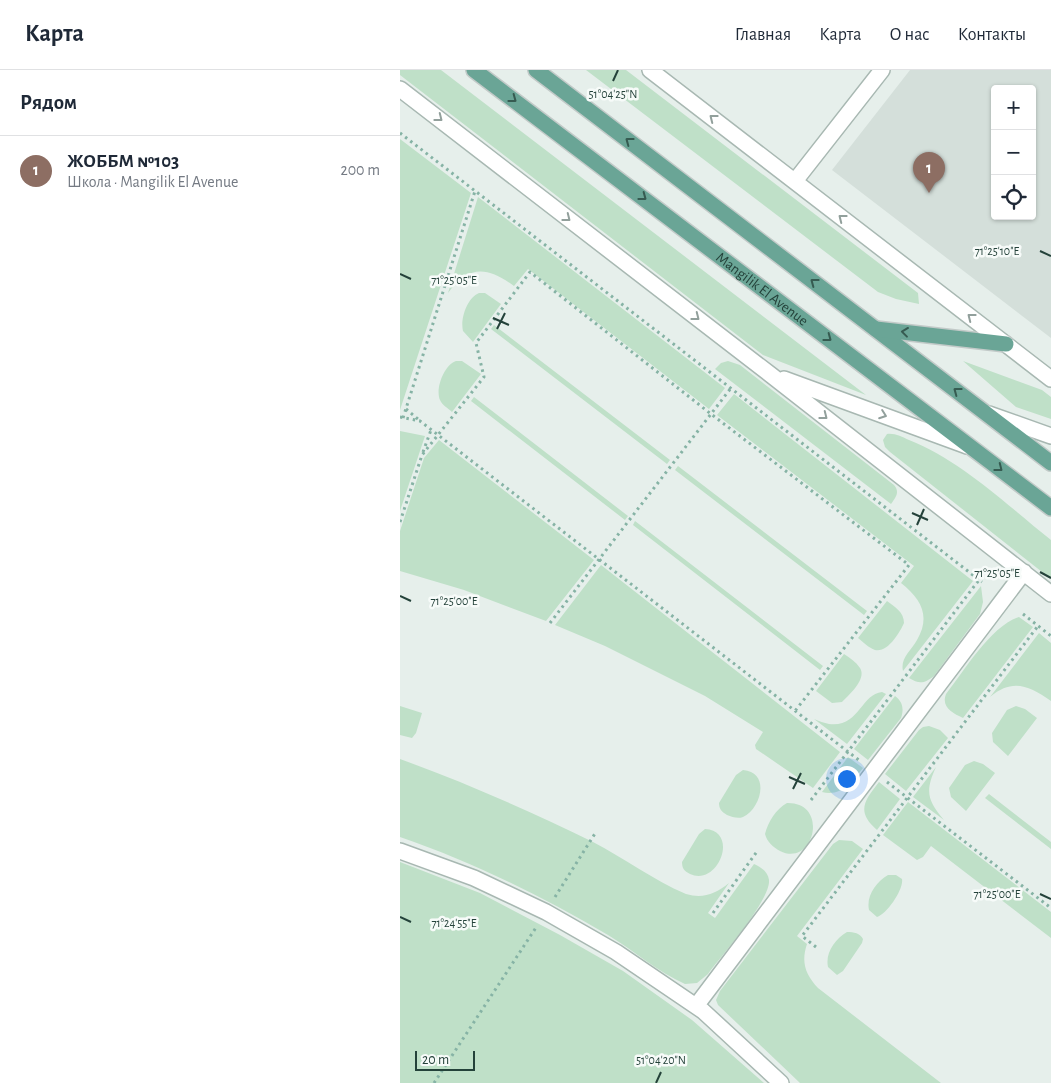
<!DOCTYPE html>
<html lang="ru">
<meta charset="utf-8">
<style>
body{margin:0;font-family:"Alegreya Sans",sans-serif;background:#f6f6f7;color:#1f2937}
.controls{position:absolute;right:15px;top:15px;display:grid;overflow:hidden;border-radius:5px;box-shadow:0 1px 4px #0004}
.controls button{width:45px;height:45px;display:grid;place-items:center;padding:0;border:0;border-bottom:1px solid #e0e1e3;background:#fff;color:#1f2937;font:25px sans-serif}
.scale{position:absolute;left:15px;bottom:12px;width:60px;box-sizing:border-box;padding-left:5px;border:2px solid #24423a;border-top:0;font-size:14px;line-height:18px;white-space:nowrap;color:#24423a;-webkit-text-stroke:4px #f7fbf9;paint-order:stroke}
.you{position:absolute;left:446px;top:708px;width:18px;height:18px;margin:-12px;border:4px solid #fff;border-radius:50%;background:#1a73e8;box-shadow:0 0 0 8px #1a73e833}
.badge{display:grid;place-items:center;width:32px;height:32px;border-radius:50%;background:#0f766e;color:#fff;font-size:16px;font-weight:700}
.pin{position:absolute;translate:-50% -41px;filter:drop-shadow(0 1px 2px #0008)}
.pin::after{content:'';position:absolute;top:26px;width:18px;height:15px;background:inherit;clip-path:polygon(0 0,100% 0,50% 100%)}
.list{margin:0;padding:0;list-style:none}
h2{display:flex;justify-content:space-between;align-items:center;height:65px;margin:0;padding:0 20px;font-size:21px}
h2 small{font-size:16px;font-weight:400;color:#747a83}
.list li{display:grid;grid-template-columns:32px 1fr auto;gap:15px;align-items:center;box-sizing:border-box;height:70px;padding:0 20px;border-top:1px solid #e0e1e3}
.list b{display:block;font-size:19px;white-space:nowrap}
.list p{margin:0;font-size:16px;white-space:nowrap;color:#747a83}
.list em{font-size:16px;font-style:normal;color:#747a83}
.icon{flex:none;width:28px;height:28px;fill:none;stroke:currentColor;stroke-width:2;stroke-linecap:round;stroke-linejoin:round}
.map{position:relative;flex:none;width:651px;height:1013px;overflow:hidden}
header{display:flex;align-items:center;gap:30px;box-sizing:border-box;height:70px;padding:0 25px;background:#fff;border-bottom:1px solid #e0e1e3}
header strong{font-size:24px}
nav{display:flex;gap:28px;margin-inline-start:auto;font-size:18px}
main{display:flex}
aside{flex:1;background:#fff}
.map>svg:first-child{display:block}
.built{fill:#d4dfda;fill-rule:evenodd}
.green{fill:#bfe0c8}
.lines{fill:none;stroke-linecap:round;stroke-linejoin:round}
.minor-casing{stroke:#a8b8b2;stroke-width:18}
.major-casing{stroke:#c2cac8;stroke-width:18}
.path{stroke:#86b3a5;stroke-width:3;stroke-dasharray:2.5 4;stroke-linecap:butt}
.minor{stroke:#fff;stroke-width:15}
.major{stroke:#6aa596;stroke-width:15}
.oneway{stroke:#365b51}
.oneway2{stroke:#92a09c}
.ticks{fill:none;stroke:#24423a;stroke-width:2}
.labels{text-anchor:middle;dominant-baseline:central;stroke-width:5;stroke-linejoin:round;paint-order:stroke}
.street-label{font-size:15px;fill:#24423a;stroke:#f7fbf9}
.ticks-label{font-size:12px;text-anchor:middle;fill:#24423a;stroke:#f7fbf9;stroke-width:5;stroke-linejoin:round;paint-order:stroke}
</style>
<header>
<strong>Карта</strong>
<nav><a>Главная</a><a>Карта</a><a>О нас</a><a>Контакты</a></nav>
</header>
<main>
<aside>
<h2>Рядом<small></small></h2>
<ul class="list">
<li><span class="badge" style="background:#8d6e63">1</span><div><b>ЖОББМ №103</b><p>Школа · Mangilik El Avenue</p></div><em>200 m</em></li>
</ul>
</aside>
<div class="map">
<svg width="651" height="1013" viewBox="0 0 651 1013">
<rect width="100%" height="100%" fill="#e6efeb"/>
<path class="built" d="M510,0H651V268L432,100ZM595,19H632V146H595Z"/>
<path class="green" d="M0,0H41L466,325L363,285L0,5Z
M186,0H226L518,223L519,234L496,229L478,222Z
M0,69L71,123L0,340Z
M78,127L325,318L309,339L128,199L114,216C88,197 69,194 48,223Z
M79,223H85L101,234L73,272L63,261C60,249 67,228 79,223Z
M94,255L270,390L267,394L91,259Z
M56,291H62L81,304L52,342C48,338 42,335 40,330C35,319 44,295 56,291Z
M328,291L340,295L494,415C500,422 496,427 491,434L315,299L321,293Z
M563,291L642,320L651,327V349L616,337Z
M334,324L573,511L503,601C500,588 511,581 517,570C531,546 521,529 501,513L514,496L317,345Z
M74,327L228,446L225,450L71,331Z
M0,361L25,366L0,441Z
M487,364C495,363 502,367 509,370C562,391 607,435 651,470V509L490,382L485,377L483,370Z
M39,370L194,490L146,551L64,520L0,501V461L24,388Z
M278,396L467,541L464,545L275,400Z
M235,451L423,596L420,600L233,455Z
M201,495L440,682L413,718L356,679L355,675L363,662L305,626L205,576L155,555Z
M581,516L583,532L580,544L534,606C524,614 519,614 509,608Z
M487,531C495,537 504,542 504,553C500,562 488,583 475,580C469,578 463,572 458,568Z
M619,547L633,557L563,648C552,643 541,637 546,624C565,600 590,557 619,547Z
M639,563L651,573V631C629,616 613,608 590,627Z
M444,584C450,588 456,592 460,598C467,609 449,625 442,632L432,633L416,621Z
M482,622L486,624L447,674L414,649C419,651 424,653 429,654C459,658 461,624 482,622Z
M495,626C503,632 504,639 501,648L468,690L454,679Z
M0,636L22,643L16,663L12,668L0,665Z
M616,636L625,639L637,648L608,686L593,672L592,663L607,640Z
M529,656L540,660L548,668L506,721L485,704L519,660L523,657Z
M448,687L463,698C452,712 441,727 422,722Z
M0,689C66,713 130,741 193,772C224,788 253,810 286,824C303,829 315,824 329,813L308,843L315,848L354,794C361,797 368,802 369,810C371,830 321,886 308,904L297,913L285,914C258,902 233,880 208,865C141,826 73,792 0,767Z
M574,691L583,694L595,703L566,741L551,727L549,718L565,695Z
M536,697C525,721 527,730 544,750L513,727Z
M343,700C371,702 361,739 343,747C338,749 332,747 327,745C322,742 319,739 319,733L336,705Z
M479,712L500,729L477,760C456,742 464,731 479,712Z
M589,724L651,772V779L585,728Z
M508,732L651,842V868L531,776L523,787L517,790L483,765Z
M387,733C430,732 414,798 380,781C373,777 367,772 365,764C368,752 376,739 387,733Z
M305,759C340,761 318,817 290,804C284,801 282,798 282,792L299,764Z
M439,770L452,771L463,779L397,866L407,874C401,892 405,904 418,918L541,1013H400L318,935L316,930L320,921L433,774Z
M0,792L80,823L160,865L223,901L292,950L364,1013H0Z
M488,805H496L502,809C504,819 487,844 477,847L469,840C466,826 476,812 488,805Z
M447,862C454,862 460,863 463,869L462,873L443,901L437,905L428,897C425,883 435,869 447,862Z"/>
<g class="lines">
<defs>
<path id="minor" d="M250,0L651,309
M0,19L371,305L651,524
M395,111L482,0
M384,309L567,376
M589,344L651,366
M0,781L74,808L146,842L216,882L303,941L381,1013
M296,936L624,502"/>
<g id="major">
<path id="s1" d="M74,0L651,438"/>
<path d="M136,0L651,393"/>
<path d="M476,259L606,274"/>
</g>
</defs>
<use href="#minor" class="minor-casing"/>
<use href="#major" class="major-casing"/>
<path class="path" d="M0,63L582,512
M6,339L19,350
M0,347L20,351L460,691
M3,348L75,121
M23,382L31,360
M0,452L22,385L84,307L76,273L130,202L311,344L509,495L395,641
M623,544L651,566
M150,553L331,318
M487,712L651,838
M411,730L579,510
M155,827L196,762
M313,843L358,780
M416,877L402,866L638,556
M34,1013L137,856"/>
<use href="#minor" class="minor"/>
<use href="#major" class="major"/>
</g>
<defs><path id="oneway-chevron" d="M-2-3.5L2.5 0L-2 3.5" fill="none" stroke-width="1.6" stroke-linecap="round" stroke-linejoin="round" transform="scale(1.25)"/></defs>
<g class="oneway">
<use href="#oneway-chevron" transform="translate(113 29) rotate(37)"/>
<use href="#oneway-chevron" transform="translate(229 71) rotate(-143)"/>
<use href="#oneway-chevron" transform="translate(243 127) rotate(37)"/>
<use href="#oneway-chevron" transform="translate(414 212) rotate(-143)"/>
<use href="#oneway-chevron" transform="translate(505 262) rotate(-173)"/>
<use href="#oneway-chevron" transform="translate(428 268) rotate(37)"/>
<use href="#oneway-chevron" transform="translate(557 321) rotate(-143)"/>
<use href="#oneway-chevron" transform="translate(599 398) rotate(38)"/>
</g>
<g class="oneway2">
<use href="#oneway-chevron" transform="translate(39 48) rotate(38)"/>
<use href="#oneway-chevron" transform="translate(313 48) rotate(-142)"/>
<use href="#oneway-chevron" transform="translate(167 148) rotate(38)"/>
<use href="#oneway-chevron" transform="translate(442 148) rotate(-142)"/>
<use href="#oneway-chevron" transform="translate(296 247) rotate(38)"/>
<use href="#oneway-chevron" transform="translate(571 247) rotate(-142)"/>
<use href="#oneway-chevron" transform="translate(483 345) rotate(20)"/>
<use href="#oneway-chevron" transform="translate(424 346) rotate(38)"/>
</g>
<path class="ticks" d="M213,11L218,0M640,181L651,186M0,204L11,209M93,248L109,255M97,259L105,243M512,443L528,450M517,455L524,439M640,502L651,508M0,526L11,531M389,707L405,714M393,719L401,703M640,824L651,829M0,847L11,852M256,1013L261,1002"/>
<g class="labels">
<g class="street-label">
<text stroke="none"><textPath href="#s1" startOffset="362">Mangilik El Avenue</textPath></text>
</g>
</g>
<g class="ticks-label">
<text x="213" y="28">51°04'25"N</text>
<text x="597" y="185">71°25'10"E</text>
<text x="54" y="214">71°25'05"E</text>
<text x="597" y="507">71°25'05"E</text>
<text x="54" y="535">71°25'00"E</text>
<text x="597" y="828">71°25'00"E</text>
<text x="54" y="857">71°24'55"E</text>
<text x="261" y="994">51°04'20"N</text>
</g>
</svg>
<div class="controls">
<button>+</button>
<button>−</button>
<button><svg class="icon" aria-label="locate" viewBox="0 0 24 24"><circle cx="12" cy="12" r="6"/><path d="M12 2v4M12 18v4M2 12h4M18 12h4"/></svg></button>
</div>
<div class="scale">20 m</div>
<div class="you"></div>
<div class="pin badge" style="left:529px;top:123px;background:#8d6e63">1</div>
</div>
</main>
